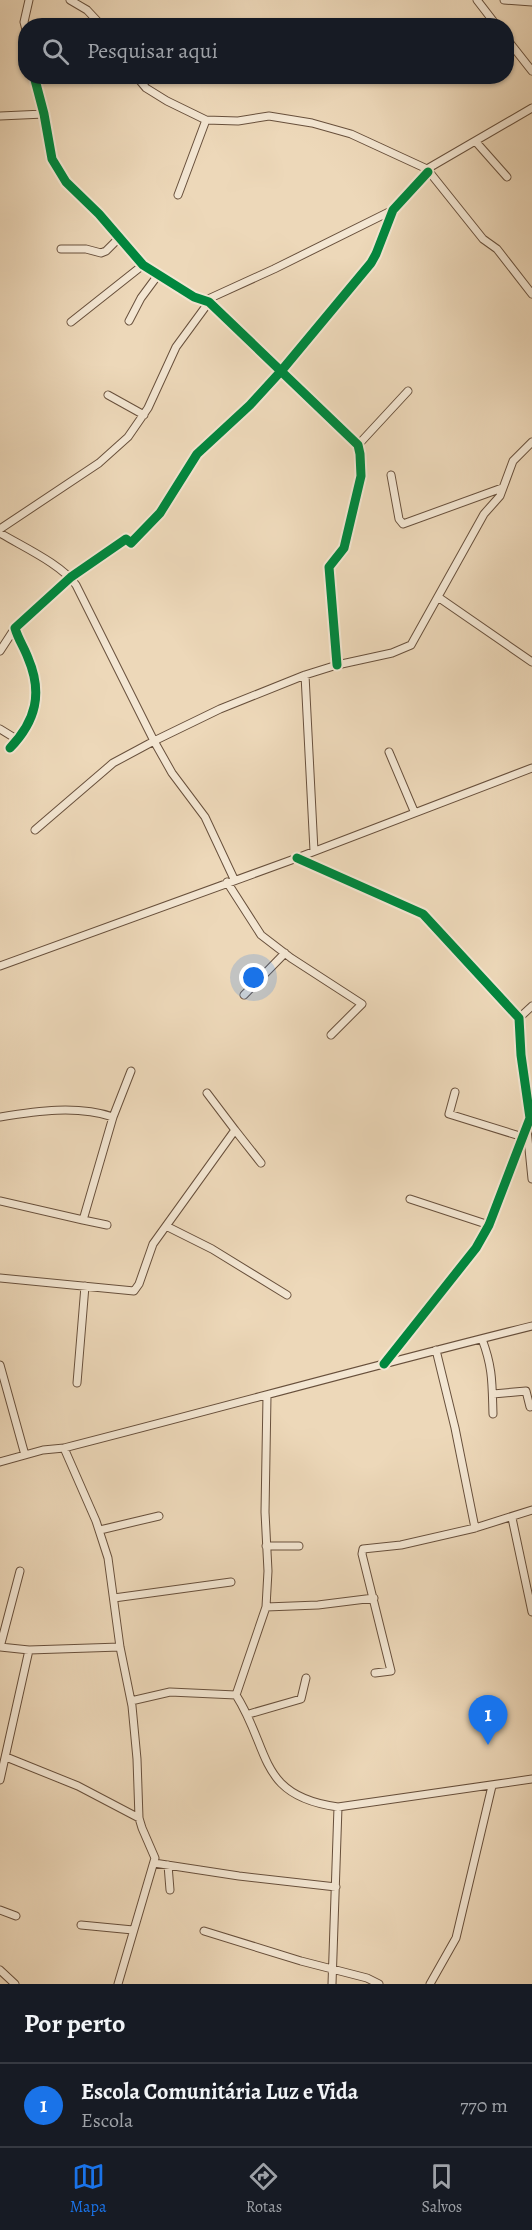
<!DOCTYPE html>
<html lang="pt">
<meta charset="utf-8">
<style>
body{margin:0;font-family:Alegreya,serif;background:#242831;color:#f1f3f6}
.you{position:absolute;left:254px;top:978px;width:21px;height:21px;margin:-15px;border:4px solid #fff;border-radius:50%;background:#1a73e8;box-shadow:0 0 0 9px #1a73e833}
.badge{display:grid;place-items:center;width:39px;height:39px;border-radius:50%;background:#1a73e8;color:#fff;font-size:20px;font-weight:700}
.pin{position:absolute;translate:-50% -50px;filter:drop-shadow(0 2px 3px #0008)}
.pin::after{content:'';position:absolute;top:32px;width:21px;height:18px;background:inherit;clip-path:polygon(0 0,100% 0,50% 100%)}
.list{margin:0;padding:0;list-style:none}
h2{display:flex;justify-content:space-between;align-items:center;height:78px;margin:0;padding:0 24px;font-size:26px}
h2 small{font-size:20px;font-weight:400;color:#9ea1a6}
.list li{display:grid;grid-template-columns:39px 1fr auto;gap:18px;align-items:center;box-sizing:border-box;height:84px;padding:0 24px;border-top:2px solid #363941}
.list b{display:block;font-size:22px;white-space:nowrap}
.list p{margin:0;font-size:20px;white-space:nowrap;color:#9ea1a6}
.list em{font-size:20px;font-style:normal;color:#9ea1a6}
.icon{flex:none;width:33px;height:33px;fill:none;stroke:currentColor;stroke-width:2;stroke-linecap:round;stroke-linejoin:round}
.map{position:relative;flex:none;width:532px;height:1984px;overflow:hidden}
.search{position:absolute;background:#171b24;box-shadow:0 2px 4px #0004;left:18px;right:18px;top:18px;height:66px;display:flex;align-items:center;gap:15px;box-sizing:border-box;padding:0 21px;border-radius:24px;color:#9ea1a6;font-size:22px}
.sheet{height:162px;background:#171b24}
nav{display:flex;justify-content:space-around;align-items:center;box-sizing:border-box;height:84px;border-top:2px solid #363941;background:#171b24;font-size:16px;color:#9ea1a6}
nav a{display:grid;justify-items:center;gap:3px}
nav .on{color:#1a73e8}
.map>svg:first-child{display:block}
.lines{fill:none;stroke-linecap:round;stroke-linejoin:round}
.minor-casing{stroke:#68503c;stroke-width:9}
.minor{stroke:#f3e6d2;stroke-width:7}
.cycleway-casing{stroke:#f3e6d2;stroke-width:13}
.cycleway{stroke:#00873e;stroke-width:9}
</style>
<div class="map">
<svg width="532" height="1984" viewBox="0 0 532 1984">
<rect width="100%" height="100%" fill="#edd8b9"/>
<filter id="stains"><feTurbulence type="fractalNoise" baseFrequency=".00333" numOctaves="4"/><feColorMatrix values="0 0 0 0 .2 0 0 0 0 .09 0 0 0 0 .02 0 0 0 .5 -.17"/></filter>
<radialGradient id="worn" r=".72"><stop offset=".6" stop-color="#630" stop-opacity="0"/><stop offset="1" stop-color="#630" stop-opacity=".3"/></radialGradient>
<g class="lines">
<defs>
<path id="minor" d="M70,0L87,10L102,26
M477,0L497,26
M504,0L532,2
M26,30L24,22L29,0
M506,38L532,71
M34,76L44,114L52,159L66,182L99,214L143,265L194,297L209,302L358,445L360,454L361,476L344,548L329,567L337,665
M136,76L146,88L167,101L206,120L238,121L269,116L312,123L351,134L427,169L483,239L497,249L532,294
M0,116L44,114
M476,142L507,177
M427,169L532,108
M178,195L206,120
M61,249H86L101,253L106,251L119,238
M206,300L274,269L393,210
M129,321L141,298L158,275
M71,322L143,265
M108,395L144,415
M358,445L408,391
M391,475L399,519L403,524L502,488
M0,529L99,463L128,437L148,408L176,347L209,302
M0,533C23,547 61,564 76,585L154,741L172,773L205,817L234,879
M438,597L532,662
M0,651L15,628
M305,675L314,851
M0,729L18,740
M10,748C36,721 43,693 28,658C24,647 18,639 15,628L71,577L126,539L131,543L160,513L197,454L250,405L282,370L371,263L376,254L393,210L428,172
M389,752L414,811
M35,830L113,763L154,741L220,709L305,675L337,665L392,653L411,645L484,514L500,496L513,461L532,442
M297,858L423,914L519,1018L521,1055L530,1118L489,1225L476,1248L384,1364
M227,882L261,935L291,958L362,1004L331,1035
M0,966L297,858L532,768
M244,995L285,953
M519,1018L532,1006
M455,1092L449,1114L523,1137
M207,1093L235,1130
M0,1117C37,1111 77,1105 113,1117
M527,1129L532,1179
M410,1199L489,1225
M0,1201L83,1220L113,1117L131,1071
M83,1220L107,1225
M166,1226L212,1249L287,1295
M0,1278L134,1291L139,1284L153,1244L235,1130L261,1163
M482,1339C493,1368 492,1384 493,1414
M436,1350L455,1428L475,1528
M0,1365L25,1455
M77,1383L85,1286
M493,1394L526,1391L530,1407
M64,1448L96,1521L108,1558L120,1647L132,1706L137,1759L139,1818L142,1828L155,1858L118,1984
M0,1462L43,1450L64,1448C220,1408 375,1365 532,1326
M512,1518L532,1612
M100,1530L159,1516
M266,1546H299
M114,1598L231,1582
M266,1607L318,1605L374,1598
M0,1647L29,1650L120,1647
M0,1647L20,1571
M375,1673L391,1671L362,1554L363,1549L401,1545L475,1528L532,1510
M236,1695L266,1607L268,1571L265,1512L267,1396
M131,1701L170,1692L236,1695C271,1750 257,1796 338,1807L532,1779
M249,1714L301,1699L306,1678
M6,1757L78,1786L139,1818
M0,1780L29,1650
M154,1863L239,1876L336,1887
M168,1865L170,1890
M0,1910L16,1916
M81,1925L133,1930
M204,1931L301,1961L367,1978L379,1984
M0,1970L15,1984
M332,1984L338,1807
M430,1984L456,1938L492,1786"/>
</defs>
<use href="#minor" class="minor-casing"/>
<use href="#minor" class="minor"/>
<defs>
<path id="cycleway" d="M34,76L44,114L52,159L66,182L99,214L143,265L194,297L209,302L358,445L360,454L361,476L344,548L329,567L337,665
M10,748C36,721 43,693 28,658C24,647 18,639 15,628L71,577L126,539L131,543L160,513L197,454L250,405L282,370L371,263L376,254L393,210L428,172
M297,858L423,914L519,1018L521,1055L530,1118L489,1225L476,1248L384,1364"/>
</defs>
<use href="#cycleway" class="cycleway-casing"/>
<use href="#cycleway" class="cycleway"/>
</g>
<rect width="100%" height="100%" filter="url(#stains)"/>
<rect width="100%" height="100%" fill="url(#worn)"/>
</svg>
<div class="you"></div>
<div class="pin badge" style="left:488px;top:1745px">1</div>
<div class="search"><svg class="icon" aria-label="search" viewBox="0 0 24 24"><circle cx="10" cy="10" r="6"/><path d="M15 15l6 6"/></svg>Pesquisar aqui</div>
</div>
<section class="sheet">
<h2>Por perto<small></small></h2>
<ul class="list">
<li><span class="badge">1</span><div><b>Escola Comunitária Luz e Vida</b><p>Escola</p></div><em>770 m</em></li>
</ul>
</section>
<nav>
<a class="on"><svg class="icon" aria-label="map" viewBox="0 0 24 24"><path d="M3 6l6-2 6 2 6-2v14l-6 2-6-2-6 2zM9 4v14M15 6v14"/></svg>Mapa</a>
<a><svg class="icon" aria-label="directions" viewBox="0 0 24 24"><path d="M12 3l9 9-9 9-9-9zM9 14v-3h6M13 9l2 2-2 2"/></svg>Rotas</a>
<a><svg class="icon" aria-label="saved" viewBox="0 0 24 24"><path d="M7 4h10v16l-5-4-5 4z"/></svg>Salvos</a>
</nav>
